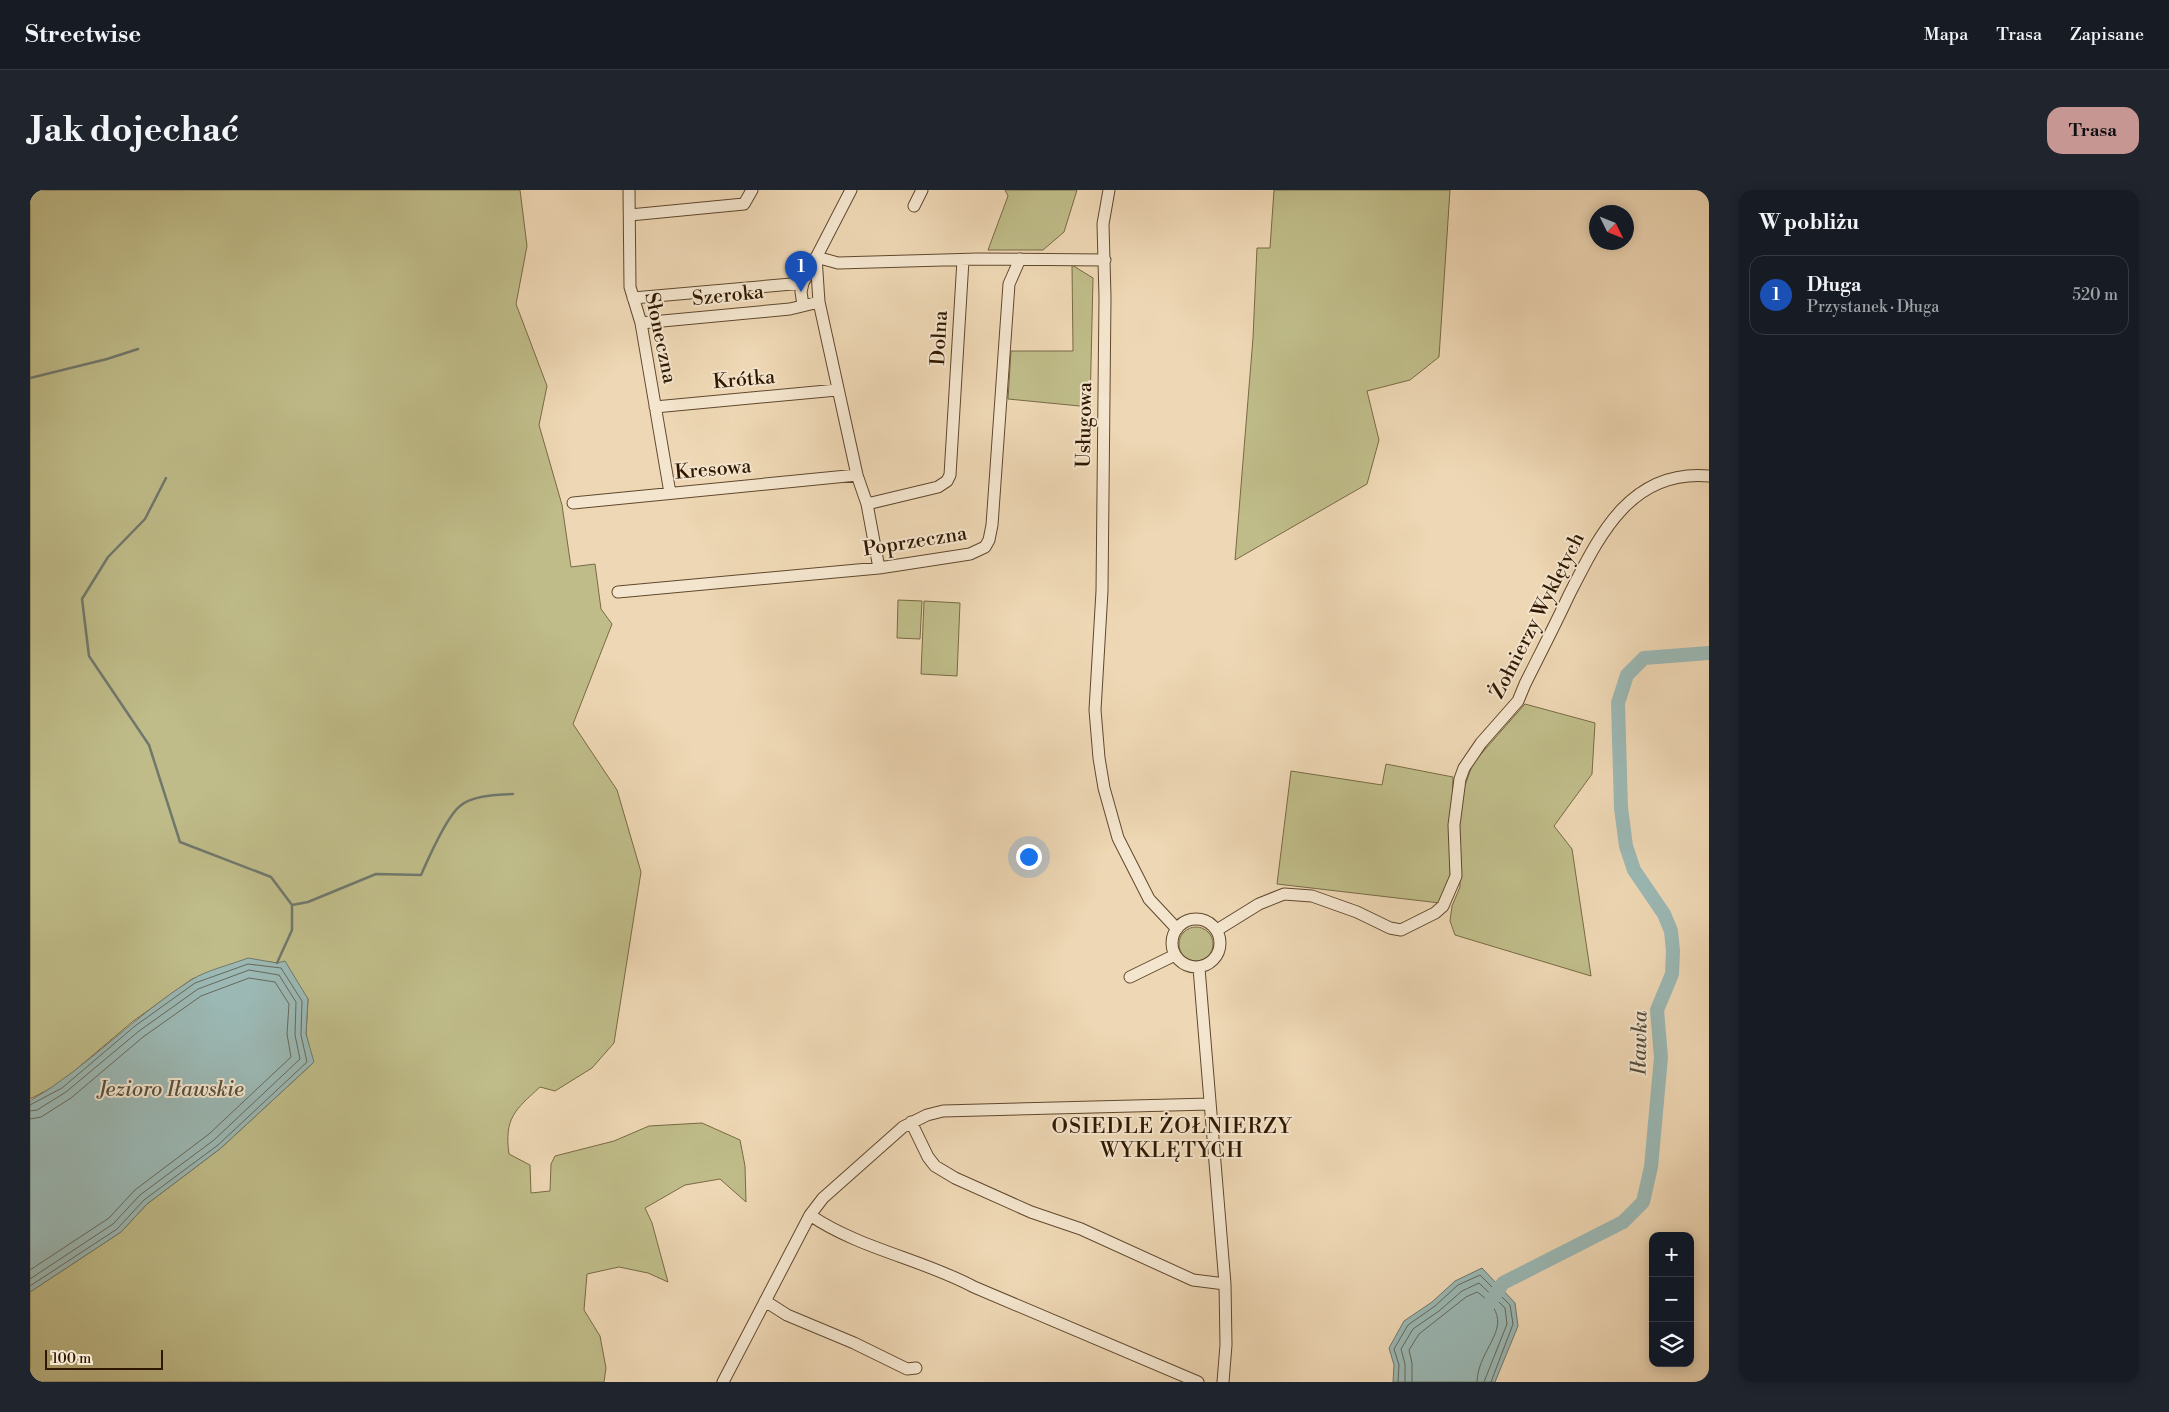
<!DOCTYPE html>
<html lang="pl">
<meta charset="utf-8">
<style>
body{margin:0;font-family:"Libre Bodoni",serif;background:#20242c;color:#f1f3f6}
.controls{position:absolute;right:15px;bottom:15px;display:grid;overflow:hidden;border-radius:10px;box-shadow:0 2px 12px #0003}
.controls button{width:45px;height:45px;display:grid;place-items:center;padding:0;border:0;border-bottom:1px solid #363941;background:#171b24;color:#f1f3f6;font:25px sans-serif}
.compass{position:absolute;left:1559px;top:15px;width:45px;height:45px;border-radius:50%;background:#171b24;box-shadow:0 2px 12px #0003;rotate:133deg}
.scale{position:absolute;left:15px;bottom:12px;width:118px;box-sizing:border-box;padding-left:5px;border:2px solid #301800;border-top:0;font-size:14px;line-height:18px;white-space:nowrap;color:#301800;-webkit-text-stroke:4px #f4e5ce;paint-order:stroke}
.you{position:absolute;left:998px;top:666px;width:18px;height:18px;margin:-12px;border:4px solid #fff;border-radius:50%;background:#1a73e8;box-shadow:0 0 0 8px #1a73e833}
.badge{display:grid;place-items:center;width:32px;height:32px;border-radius:50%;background:#c59692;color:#fff;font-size:16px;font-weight:700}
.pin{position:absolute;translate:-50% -41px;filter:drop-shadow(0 1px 2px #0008)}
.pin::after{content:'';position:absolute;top:26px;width:18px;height:15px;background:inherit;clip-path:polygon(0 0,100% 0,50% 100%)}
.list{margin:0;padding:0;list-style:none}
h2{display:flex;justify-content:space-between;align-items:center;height:65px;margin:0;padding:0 20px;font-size:21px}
h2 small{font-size:16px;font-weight:400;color:#9ea1a6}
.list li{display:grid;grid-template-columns:32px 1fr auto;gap:15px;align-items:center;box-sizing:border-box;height:80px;margin:0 10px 10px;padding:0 10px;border:1px solid #363941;border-radius:15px}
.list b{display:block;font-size:19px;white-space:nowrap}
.list p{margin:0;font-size:16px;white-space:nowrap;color:#9ea1a6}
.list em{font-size:16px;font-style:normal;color:#9ea1a6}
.icon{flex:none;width:28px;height:28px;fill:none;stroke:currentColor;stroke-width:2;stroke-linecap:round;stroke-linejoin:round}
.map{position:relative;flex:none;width:1679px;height:1192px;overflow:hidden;border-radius:15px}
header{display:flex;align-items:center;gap:30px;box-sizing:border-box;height:70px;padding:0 25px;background:#171b24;border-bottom:1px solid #363941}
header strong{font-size:24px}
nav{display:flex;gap:28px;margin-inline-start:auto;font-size:18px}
.intro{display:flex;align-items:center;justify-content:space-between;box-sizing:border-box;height:120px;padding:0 30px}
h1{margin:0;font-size:35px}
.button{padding:12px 22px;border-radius:15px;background:#c59692;color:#111;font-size:18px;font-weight:700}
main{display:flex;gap:30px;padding:0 30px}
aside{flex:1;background:#171b24;border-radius:15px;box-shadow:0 2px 12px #0003}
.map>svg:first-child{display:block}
.green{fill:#bfbc89;stroke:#786a44}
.water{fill:#9bb8b4;stroke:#70786c}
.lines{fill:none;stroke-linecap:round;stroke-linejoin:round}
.shore{stroke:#66685a;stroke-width:1}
.stream{stroke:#70786c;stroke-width:2.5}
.river{stroke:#9bb8b4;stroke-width:14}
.minor-casing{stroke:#60482d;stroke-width:13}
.minor{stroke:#f4e5ce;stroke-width:11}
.labels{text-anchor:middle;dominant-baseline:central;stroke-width:4;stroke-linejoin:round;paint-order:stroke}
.street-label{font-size:20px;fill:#301800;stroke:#f4e5ce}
.water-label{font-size:21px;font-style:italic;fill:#55503f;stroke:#f4e5ce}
.neighbourhood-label{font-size:21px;letter-spacing:1px;fill:#301800;stroke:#f4e5ce}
</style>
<header>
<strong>Streetwise</strong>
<nav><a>Mapa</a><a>Trasa</a><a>Zapisane</a></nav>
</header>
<div class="intro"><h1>Jak dojechać</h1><a class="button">Trasa</a></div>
<main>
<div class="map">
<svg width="1679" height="1192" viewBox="0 0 1679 1192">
<rect width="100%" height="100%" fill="#eed7b4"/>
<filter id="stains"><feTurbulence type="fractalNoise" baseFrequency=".004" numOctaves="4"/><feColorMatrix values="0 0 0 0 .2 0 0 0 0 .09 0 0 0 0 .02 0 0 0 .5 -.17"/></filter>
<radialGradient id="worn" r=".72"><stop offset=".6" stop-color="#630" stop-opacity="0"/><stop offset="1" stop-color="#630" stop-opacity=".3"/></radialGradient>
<path class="green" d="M0,0H490L497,56L486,114L517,196L509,235L532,315L541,377L565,374L571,419L582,434L543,534L587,600L611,682L584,853L562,878L525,901L510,897C485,920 474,928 479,964L500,975L501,1003L520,1001L521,974L525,966L584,951L619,936L672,933L710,950L715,976L716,1012L690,989L655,995L615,1018L622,1033L638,1092L618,1083L589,1077L557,1084L554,1120L570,1146L576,1178L574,1192H0V1102L91,1042L117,1014L191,958L283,873L276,844L278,809L247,773L218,769L162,789L102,832L29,894L0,909Z
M975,0H1047L1034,42L1013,60H958L978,6Z
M1244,0H1420L1409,167L1380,190L1337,201L1349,250L1337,294L1205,370L1223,148L1227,58H1240Z
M1042,75L1063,88L1060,217L978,209L981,161H1043Z
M868,410L892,411L890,449L867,448Z
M894,411L930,413L927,486L891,484Z
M1495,514L1565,533L1562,584L1524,636L1542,659L1561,786L1425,745L1420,731L1422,716L1430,697L1429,637L1433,601L1443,573Z
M1356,574L1423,587L1420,693L1410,713L1247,694L1261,581L1352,595Z
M1149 754a17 17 0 1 1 34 0a17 17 0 1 1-34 0Z"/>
<path class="water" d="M218,768L247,773L255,771L278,809L276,844L284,872L191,958L117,1014L91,1042L0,1102V911C58,877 104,826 161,790C177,780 200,775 218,768Z
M1452,1078L1485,1113L1488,1136L1465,1192H1363L1364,1175L1359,1158L1374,1131L1402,1112L1425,1091Z"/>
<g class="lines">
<path class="shore" d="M0,915L32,898L105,836L165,793L218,774L251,778L272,811L271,845L277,872L188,955L114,1010L87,1039L0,1096
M0,921L7,920L36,902L109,841L168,799L219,780L249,785L266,812L265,845L270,869L184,950L110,1005L83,1034L0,1089
M0,929L11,927L41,908L113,847L171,806L219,788L245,792L259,814L257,844L261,867L179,944L105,1000L79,1028L0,1080
M1368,1192L1369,1175L1364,1159L1378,1135L1405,1116L1428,1095L1450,1085L1480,1115L1483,1134L1461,1192
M1375,1192V1174L1371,1159L1383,1139L1409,1121L1432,1101L1449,1093L1475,1118L1477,1134L1454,1192
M1382,1192V1173L1379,1160L1389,1144L1436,1107L1447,1102C1493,1134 1448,1154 1447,1192"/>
<path class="stream" d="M0,188L77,169L108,159
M136,288L115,329L78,367L52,409L59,466L119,555L150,652L241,687L262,715
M247,773L262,740V715L278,712L346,684L391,685C398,669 417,626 430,616C443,605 467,605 483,604"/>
<path class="river" d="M1460,1113L1473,1093L1593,1032L1613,1012L1621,977L1631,867L1627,820L1642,784L1643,761L1641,741L1634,724L1604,680L1596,656L1591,618L1588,513L1597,485L1614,468L1679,463"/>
<defs>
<path id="minor" d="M599,0L600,97L611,133L640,303
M1079,0L1073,34L1075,107L1072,401L1065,520L1069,568L1074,598L1088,648L1119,709L1147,739
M884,16L892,0
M600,25L714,14L722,0
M786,67L789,112L827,285L837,314L849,378
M786,67L808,73L948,69L1075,70
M603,108L773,93
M773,115L771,102L773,93L821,0
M611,133L760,119L789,112
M625,217L807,200
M543,313L827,285
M837,314L908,297L917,291L920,285L933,70
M588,402L849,378L940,364L955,357L959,350L962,335L979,94L990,69
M1142 753a24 24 0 1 1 48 0a24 24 0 1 1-48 0Z
M1187,740L1229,714L1254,704L1282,706L1327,722L1360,738L1371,740L1405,723L1413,716L1426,686L1424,635L1430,589L1434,578L1451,553L1488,511L1495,494C1510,464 1525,435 1539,405C1569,346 1600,279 1679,286
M1169,778L1195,1094L1196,1155L1193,1192
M1100,787L1145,765
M881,932L898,967L905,976L925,988L1001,1022L1051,1039L1163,1090L1195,1094
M780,1025C830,1059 892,1069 944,1097L1168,1192
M735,1111L757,1125L824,1153L877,1179L886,1178
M693,1192L780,1025L793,1008L873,937L897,925L913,921L1180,914"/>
</defs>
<use href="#minor" class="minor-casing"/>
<use href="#minor" class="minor"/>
</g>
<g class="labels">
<g class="street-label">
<text transform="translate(698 106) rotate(-6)">Szeroka</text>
<text transform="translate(630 148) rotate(78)">Słoneczna</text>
<text transform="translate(910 148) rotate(-87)">Dolna</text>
<text transform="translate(714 190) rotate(-5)">Krótka</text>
<text transform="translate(1055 235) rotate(-89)">Usługowa</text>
<text transform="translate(683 280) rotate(-5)">Kresowa</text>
<text transform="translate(885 352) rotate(-9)">Poprzeczna</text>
<text transform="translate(1508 426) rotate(-63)">Żołnierzy Wyklętych</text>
</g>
<g class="water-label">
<text transform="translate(1610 853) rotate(-89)">Iławka</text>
<text x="141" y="900">Jezioro Iławskie</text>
</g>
<g class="neighbourhood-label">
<text x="1142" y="937">OSIEDLE ŻOŁNIERZY<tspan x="1142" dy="24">WYKLĘTYCH</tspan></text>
</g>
</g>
<rect width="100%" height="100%" filter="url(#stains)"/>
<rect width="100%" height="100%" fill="url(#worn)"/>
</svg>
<div class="controls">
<button>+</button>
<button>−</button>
<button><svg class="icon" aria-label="layers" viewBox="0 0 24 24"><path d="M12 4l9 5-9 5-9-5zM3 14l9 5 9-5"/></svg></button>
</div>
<svg class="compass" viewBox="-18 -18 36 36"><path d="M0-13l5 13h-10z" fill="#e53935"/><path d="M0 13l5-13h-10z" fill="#9ea1a6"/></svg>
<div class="scale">100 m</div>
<div class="you"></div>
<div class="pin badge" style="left:771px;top:102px;background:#1a4fb4">1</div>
</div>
<aside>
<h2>W pobliżu<small></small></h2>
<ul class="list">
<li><span class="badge" style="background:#1a4fb4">1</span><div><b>Długa</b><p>Przystanek · Długa</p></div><em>520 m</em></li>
</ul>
</aside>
</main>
